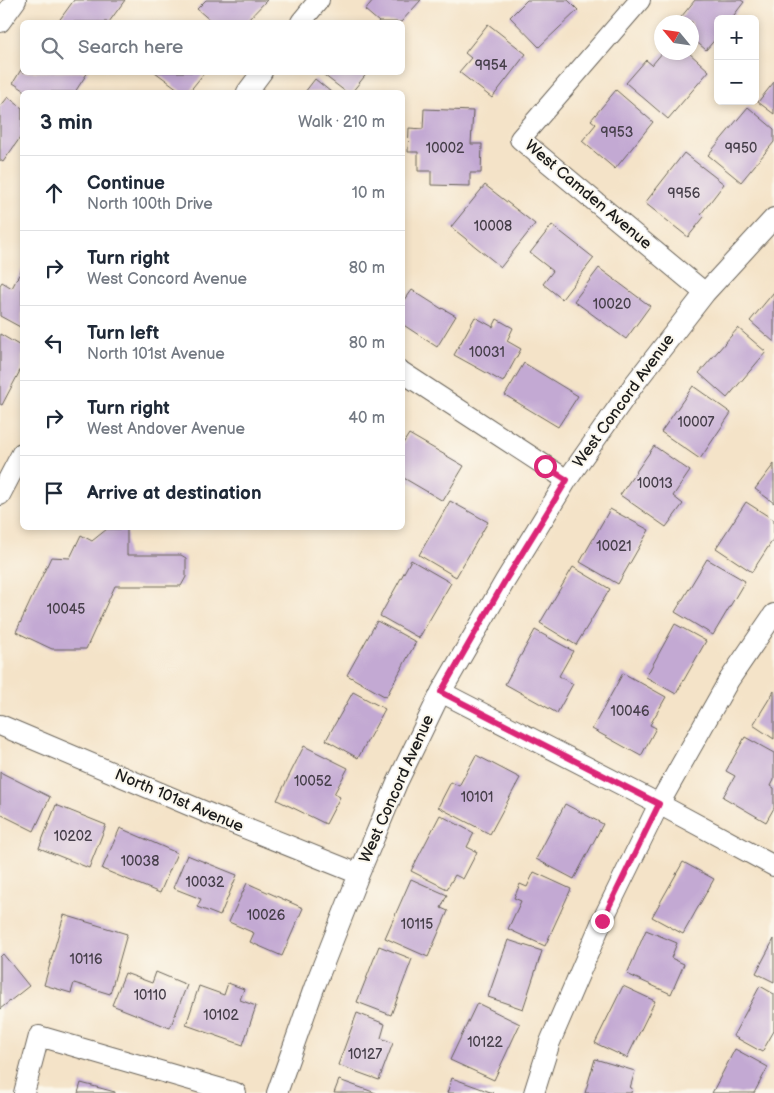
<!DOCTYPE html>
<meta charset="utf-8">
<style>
body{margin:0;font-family:"Balsamiq Sans",sans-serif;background:#f6f6f7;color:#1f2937}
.controls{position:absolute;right:15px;top:15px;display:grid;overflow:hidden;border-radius:8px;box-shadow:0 2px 8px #0003}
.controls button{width:45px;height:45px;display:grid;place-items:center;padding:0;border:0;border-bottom:1px solid #e0e1e3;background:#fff;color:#1f2937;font:25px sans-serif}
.compass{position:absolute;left:654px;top:15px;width:45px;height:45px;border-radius:50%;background:#fff;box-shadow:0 2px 8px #0003;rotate:299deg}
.stop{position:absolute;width:15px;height:15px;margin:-11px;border:4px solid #db2777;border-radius:50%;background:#fff}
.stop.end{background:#db2777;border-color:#fff;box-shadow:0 1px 5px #0008}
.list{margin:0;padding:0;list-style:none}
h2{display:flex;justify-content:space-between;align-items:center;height:65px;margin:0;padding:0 20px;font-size:21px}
h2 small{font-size:16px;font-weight:400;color:#747a83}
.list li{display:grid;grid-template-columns:32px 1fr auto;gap:15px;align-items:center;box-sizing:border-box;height:75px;padding:0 20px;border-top:1px solid #e0e1e3}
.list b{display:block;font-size:19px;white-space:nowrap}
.list p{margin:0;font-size:16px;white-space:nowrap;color:#747a83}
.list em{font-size:16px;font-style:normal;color:#747a83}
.icon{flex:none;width:28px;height:28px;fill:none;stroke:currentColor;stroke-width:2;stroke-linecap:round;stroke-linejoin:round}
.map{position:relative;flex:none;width:774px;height:1093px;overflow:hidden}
.search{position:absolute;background:#fff;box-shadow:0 2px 8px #0003;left:20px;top:20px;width:385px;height:55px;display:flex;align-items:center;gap:12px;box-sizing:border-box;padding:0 18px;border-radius:8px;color:#747a83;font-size:19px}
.panel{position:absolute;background:#fff;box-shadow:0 2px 8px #0003;left:20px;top:90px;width:385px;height:440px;border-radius:8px}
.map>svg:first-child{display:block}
.building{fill:#c3a9d3}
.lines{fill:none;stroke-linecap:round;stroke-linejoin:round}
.minor-casing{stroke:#686258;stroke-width:22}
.minor{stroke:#fff;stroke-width:20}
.route{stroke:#db2777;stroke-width:6}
.labels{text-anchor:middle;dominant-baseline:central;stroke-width:4;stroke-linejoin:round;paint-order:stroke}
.number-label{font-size:14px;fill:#463f4a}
.street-label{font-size:16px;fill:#1c1c1c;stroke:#fbf7ec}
</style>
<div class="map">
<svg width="774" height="1093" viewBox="0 0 774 1093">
<rect width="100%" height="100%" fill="#fbf7ec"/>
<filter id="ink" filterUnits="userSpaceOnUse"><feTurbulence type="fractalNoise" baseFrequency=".02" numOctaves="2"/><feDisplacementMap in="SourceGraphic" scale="10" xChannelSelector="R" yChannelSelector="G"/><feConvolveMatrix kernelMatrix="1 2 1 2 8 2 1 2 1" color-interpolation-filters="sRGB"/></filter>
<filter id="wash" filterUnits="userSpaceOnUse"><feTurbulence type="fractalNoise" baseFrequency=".0096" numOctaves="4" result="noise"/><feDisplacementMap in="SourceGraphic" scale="20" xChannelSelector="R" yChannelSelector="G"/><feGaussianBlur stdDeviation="1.12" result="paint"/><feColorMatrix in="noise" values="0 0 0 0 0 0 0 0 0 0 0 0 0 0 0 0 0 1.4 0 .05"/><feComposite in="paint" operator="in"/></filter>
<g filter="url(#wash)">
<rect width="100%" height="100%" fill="#f4e3c8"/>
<g id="blocks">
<path class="building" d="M74,0H125L109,22H58Z
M206,0H267L246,22H212L197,9Z
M373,0H421L401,22H379L365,10Z
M527,0H568L578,10L539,47L510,17Z
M695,0H741L744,2L731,19H718V36L706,50L692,38V22H677Z
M488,24L526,54L492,98L459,72L471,58L465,53Z
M663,52H688L709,71L668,119L626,83L646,60L652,65Z
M22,68V72H88L75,92H27L13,83Z
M155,72H205L189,92H182Z
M320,72H368L352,92H346Z
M315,79L331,92H305Z
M774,82V114L758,102Z
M616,90L653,122L615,169L582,141L596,124L591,120Z
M8,97L22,108V135L3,162L0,160V107Z
M748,107L774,129V142L741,182L708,155Z
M424,109L473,111L471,144H482L481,173H470V186L431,185V171H418V152H408L409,128L423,129Z
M684,153L724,184L701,214L704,217L688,237L645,203Z
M485,185L535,224L501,267L451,227Z
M552,225L594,258L562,299L543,284L553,271L530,253Z
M599,268L650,306L626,339L574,301Z
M22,269V328L0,316V285L2,282L12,288Z
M412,290L442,309V308L456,316L437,347L402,324V304Z
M774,292V342L750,321Z
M475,317L493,327L497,319L513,328L507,341L521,349L503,382L454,355Z
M738,328L766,352L727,398L699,373Z
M0,334L22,347V367L2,405L0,404Z
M524,363L578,396L558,427L505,395Z
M693,386L731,413L700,459L661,432Z
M409,434L464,466L443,501L402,477V445Z
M654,446L690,471L673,496L683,504L666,527L620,495Z
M774,464V503L755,489Z
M450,501L488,522L456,577L419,555Z
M746,502L774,520V538L752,572L716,548Z
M610,509L649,530L618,584L580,562Z
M107,529H127V555H181L186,558V577L181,586H115L86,649H52L16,632L51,557L70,558L81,535L92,541Z
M707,559L745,581L713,635L675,612Z
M411,560L451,583L419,638L380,616Z
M573,567L610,589L576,645L540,623Z
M377,621L416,642L386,697L347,675Z
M675,624L706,641L676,694L646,677Z
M535,630L573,651L559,676L573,684L557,713L505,684Z
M623,673L666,697L650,725L656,728L641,756L592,729Z
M774,691V739L753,725Z
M353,692L385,709L358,758L326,740Z
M745,737L774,753V780L771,786L774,788V808L766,822L723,797L735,776L726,771Z
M304,746L348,768L334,794L340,797L326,824L277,800Z
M476,755L520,778L490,834L438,807L451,782L459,786Z
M0,772L50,797L34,831L0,814Z
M565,804L603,824L574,879L536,859Z
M56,805L106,825L89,868L39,848Z
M440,815L474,833L467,847L477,852L463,879L455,875L447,889L411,871Z
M120,828L177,853L160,893L102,869Z
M187,855L237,875L220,916L197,907L201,899L173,888Z
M683,862L714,879L683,934L652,917Z
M534,872L571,889L545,946L508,929L521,901L514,898L520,884L527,887Z
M411,879L447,895L441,908L448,911L428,957L385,938Z
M247,883L303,908L282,956L250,942L254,933L229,922Z
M64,915L127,934L110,994L74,983L71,993L44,985Z
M646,930L677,943L671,958L684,964L671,994L627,974Z
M774,939V982L756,973Z
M508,940L542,951L523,1009L488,997Z
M379,946L412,959L391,1015L357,1002Z
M3,954L29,986L0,1009V957Z
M156,972L187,985L170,1028L112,1005L125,973L152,983Z
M228,983L244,989L240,1000L256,1006L243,1045L186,1025L199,986L224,995Z
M623,986L655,1001L627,1058L595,1043Z
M760,986L774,994V1031L762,1052L733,1036Z
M477,1003L520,1024L494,1080L450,1060Z
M357,1013L385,1024L381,1038L393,1043L379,1080L338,1065Z
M735,1049L768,1067L754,1093H712Z
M595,1059L635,1071L630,1088H632L631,1093H585Z
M452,1078L493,1093H447Z
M339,1080L376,1093H334Z
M81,1083L115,1092V1093H78Z"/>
</g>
</g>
<g filter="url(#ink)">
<use href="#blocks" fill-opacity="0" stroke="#686258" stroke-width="1"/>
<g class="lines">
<defs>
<path id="minor" d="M640,0L520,139L705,293
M0,22L16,0
M301,22L319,0
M247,92L262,72
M402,372L567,480
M0,495L22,453
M441,692L659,804L774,866
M0,725L210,814L359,874
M24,1093L39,1036L236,1093
M277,1093L314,988L359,874L397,783L441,692L505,581L567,480L635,383L705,293L774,218
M534,1093L550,1042L602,921L659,804L729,680L774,614"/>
</defs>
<use href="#minor" class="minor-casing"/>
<use href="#minor" class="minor"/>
</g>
</g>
<g class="lines" filter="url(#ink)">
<path class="route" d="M545,466L567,480L505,581L441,692L659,804L602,921"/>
</g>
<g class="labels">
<g class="number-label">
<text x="491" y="65">9954</text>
<text x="617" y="132">9953</text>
<text x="445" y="148">10002</text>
<text x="741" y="148">9950</text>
<text x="684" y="193">9956</text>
<text x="493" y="226">10008</text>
<text x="612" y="304">10020</text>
<text x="487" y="352">10031</text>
<text x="696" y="422">10007</text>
<text x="655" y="483">10013</text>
<text x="614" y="546">10021</text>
<text x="66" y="609">10045</text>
<text x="630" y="711">10046</text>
<text x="313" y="781">10052</text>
<text x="477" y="797">10101</text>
<text x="73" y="836">10202</text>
<text x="140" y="861">10038</text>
<text x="205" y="882">10032</text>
<text x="266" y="915">10026</text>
<text x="417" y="924">10115</text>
<text x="86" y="959">10116</text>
<text x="150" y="995">10110</text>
<text x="221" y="1015">10102</text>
<text x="485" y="1042">10122</text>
<text x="365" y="1054">10127</text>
</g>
<g class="street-label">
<text transform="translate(588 195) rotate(40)">West Camden Avenue</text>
<text transform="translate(624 401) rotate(-54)">West Concord Avenue</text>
<text transform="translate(397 789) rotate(-66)">West Concord Avenue</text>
<text transform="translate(179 801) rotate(23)">North 101st Avenue</text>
</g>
</g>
</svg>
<div class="controls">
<button>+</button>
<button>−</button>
</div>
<svg class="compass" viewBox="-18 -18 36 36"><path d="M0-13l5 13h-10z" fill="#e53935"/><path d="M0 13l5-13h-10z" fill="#747a83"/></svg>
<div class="stop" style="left:545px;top:466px"></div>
<div class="stop end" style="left:602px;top:921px"></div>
<div class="search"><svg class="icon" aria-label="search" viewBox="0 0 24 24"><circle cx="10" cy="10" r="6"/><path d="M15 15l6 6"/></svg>Search here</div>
<section class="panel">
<h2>3 min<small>Walk · 210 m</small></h2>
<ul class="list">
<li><svg class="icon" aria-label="ahead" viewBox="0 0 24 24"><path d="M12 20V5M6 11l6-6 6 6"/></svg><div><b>Continue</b><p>North 100th Drive</p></div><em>10 m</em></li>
<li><svg class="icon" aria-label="right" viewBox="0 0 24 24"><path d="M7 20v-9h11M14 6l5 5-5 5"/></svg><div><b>Turn right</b><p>West Concord Avenue</p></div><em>80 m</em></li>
<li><svg class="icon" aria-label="left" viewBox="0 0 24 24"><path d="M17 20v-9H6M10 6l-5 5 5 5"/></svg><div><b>Turn left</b><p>North 101st Avenue</p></div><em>80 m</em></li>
<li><svg class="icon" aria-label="right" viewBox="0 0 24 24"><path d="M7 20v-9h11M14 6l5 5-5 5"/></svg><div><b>Turn right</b><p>West Andover Avenue</p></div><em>40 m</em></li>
<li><svg class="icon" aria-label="arrive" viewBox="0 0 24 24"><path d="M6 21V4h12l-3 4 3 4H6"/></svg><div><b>Arrive at destination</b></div></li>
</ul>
</section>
</div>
